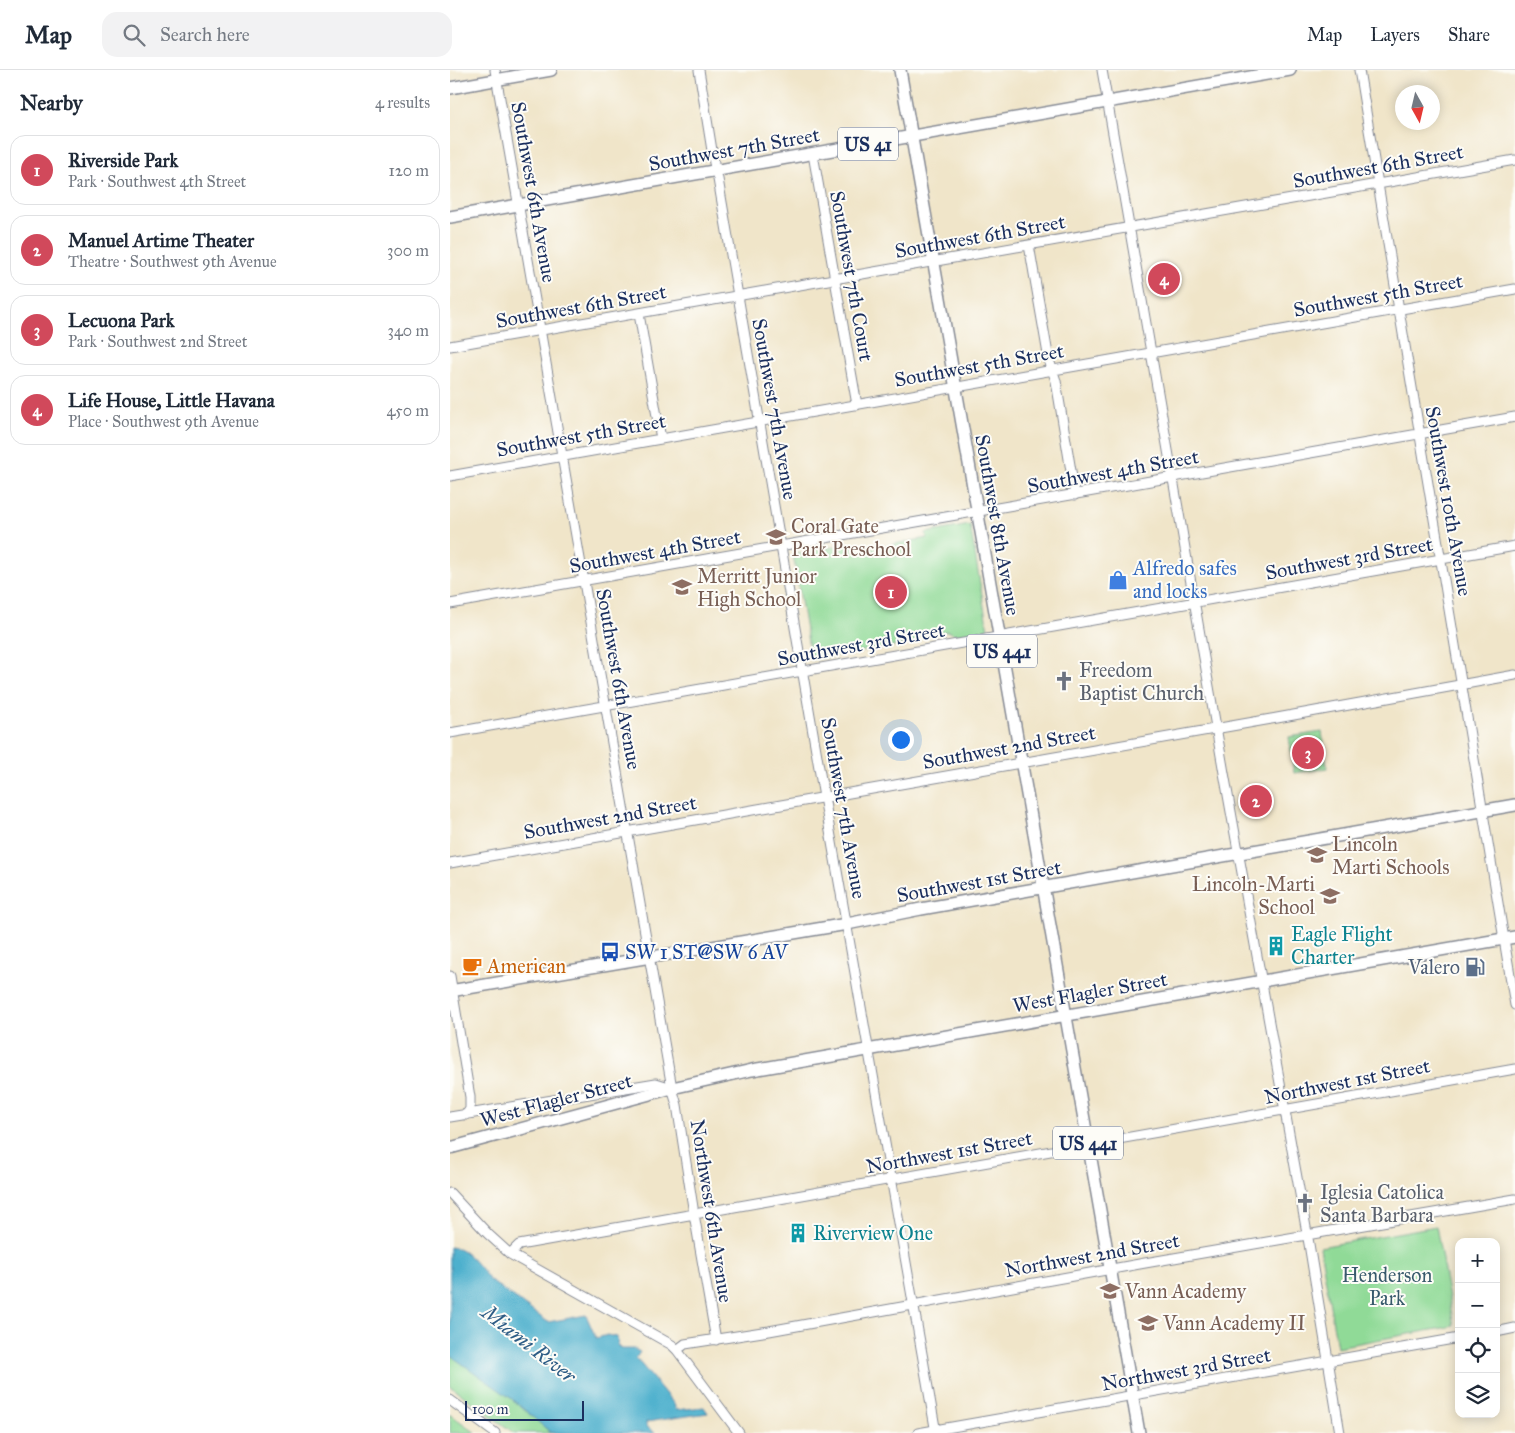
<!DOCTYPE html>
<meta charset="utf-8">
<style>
body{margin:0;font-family:"IM FELL Great Primer",serif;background:#f2f2f3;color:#1f2937}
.controls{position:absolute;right:15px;bottom:15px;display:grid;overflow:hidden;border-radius:10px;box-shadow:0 2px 12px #0003}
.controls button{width:45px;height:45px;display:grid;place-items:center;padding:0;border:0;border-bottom:1px solid #e0e1e3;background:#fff;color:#1f2937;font:25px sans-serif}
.compass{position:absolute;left:945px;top:15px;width:45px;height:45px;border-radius:50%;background:#fff;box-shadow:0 2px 12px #0003;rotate:172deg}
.scale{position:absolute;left:15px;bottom:12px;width:119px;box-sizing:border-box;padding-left:5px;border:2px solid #1b2f5e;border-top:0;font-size:14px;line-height:18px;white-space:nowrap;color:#1b2f5e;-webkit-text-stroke:4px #fdfcf7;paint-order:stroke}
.you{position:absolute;left:450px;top:669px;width:18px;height:18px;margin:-12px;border:4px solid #fff;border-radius:50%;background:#1a73e8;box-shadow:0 0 0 8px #1a73e833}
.badge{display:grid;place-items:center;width:32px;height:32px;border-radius:50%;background:#d1495b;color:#fff;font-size:16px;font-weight:700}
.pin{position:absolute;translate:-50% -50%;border:2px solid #fff;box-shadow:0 1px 5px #0006}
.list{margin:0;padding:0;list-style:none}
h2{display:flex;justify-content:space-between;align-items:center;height:65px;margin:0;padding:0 20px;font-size:21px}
h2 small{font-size:16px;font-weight:400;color:#747a83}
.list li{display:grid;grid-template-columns:32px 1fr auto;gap:15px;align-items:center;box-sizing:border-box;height:70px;margin:0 10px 10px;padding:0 10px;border:1px solid #e0e1e3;border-radius:15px}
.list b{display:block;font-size:19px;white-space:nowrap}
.list p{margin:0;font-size:16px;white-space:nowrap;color:#747a83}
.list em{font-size:16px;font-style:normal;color:#747a83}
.icon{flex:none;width:28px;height:28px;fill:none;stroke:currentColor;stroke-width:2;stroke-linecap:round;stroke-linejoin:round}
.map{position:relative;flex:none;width:1065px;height:1363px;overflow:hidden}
header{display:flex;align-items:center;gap:30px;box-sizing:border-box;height:70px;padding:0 25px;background:#fff;border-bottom:1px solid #e0e1e3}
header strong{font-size:24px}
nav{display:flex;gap:28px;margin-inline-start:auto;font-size:18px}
.search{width:350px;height:45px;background:#f2f2f3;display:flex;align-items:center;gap:12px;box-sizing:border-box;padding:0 18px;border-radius:15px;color:#747a83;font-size:19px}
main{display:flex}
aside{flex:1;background:#fff}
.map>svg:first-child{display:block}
.green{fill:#90da97;stroke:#56847a}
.water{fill:#4eb0cd;stroke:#347096}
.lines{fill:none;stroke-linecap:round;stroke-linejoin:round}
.minor-casing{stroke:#868a94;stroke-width:11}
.major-casing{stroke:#868a94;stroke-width:14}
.minor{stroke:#fff;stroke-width:9}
.major{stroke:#fff;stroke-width:11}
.labels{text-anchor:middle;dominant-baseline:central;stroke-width:4;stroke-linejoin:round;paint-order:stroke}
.shield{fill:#fdfcf7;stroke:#5f6c8c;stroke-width:1}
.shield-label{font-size:19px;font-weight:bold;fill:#1b2f5e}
.street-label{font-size:20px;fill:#1b2f5e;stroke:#fdfcf7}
.education-label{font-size:20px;fill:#785e54;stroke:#fdfcf7;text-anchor:start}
.shop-label{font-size:20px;fill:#366cbe;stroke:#fdfcf7;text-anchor:start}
.worship-label{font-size:20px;fill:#5b616d;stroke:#fdfcf7;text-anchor:start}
.culture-label{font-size:20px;fill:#0d838f;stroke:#fdfcf7;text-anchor:start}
.transit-label{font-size:20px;fill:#164399;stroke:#fdfcf7;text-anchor:start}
.food-label{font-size:20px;fill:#c56008;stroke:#fdfcf7;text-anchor:start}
.service-label{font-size:20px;fill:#4e5e75;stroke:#fdfcf7;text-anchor:end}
.park-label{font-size:20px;fill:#385a6c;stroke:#fdfcf7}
.water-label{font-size:21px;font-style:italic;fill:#2d5c85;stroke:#fdfcf7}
</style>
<header>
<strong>Map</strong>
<div class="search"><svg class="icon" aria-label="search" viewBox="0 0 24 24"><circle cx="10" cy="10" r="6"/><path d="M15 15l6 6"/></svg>Search here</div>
<nav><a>Map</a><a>Layers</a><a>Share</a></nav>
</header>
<main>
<aside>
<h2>Nearby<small>4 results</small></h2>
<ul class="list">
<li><span class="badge">1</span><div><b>Riverside Park</b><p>Park · Southwest 4th Street</p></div><em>120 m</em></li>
<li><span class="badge">2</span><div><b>Manuel Artime Theater</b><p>Theatre · Southwest 9th Avenue</p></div><em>300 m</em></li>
<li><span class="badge">3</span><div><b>Lecuona Park</b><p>Park · Southwest 2nd Street</p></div><em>340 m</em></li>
<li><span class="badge">4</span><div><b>Life House, Little Havana</b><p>Place · Southwest 9th Avenue</p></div><em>450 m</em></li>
</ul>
</aside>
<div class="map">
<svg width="1065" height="1363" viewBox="0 0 1065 1363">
<rect width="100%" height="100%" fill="#fdfcf7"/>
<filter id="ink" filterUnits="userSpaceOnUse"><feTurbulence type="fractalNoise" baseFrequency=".02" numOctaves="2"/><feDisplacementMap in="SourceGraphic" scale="10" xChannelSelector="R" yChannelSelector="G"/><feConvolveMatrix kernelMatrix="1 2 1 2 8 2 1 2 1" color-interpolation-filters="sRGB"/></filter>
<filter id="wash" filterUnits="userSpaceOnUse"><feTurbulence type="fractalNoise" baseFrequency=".0096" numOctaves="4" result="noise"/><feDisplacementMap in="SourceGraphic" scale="20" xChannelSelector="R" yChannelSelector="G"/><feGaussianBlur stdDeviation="1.12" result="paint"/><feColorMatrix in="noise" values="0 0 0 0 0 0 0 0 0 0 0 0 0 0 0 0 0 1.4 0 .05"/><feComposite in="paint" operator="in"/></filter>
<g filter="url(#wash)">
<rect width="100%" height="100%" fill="#f0e5c9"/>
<path class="green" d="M520,455L538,560L506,565L498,561L467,566V572L361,590L343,484L401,474L412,480L477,468L476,463Z
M872,662L877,698L844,703L839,667Z
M986,1156L1004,1256L887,1277L870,1177Z
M0,1285L62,1329L100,1362L106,1363H64L0,1316Z
M0,1344L26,1363H0Z"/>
<path class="water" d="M0,1177C3,1178 6,1178 8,1178C18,1181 32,1200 38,1208V1209L98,1252L136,1245L146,1268L158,1265L167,1267L168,1275L172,1279H184L190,1282L186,1288L224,1334L226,1340L254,1337L258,1343L196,1352V1356L205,1363H106L100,1362L62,1329L0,1285Z"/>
</g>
<g filter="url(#ink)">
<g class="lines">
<defs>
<path id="minor" d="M45,0L222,1018L227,1035L244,1144L266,1270
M249,0L264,93L268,109L374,727L486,1363
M652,0L774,703L859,1174L890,1363
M909,0L1065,935
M363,84L407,335
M579,175L599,290L606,311L625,425
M189,244L211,369
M0,276L1065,90
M0,406L1065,219
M0,534L1065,347
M0,663L1065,476
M0,793L827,648L1065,605
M0,906L20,1027V1039L16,1045
M0,1047L206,1013L222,1018
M0,1123L38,1164L60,1184L222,1275L227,1280L289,1363
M60,1184L69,1175L1065,999
M1046,1262L1065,1258
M227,1280L235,1274L319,1261L695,1193L1065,1129
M0,1330L45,1363
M468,1363L1009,1268"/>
<path id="major" d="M450,0L689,1363
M0,18L101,0
M0,147L840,0
M0,921L397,854L471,839L1065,735
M0,1078L222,1018L302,1000L1065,867"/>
</defs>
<use href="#minor" class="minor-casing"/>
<use href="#major" class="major-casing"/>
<use href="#minor" class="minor"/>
<use href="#major" class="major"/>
</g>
</g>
<defs>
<symbol id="school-bare" viewBox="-9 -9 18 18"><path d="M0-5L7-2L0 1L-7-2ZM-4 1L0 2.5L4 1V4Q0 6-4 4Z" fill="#8d6e63" stroke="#fdfcf7" stroke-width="2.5" paint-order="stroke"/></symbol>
<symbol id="shop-bare" viewBox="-9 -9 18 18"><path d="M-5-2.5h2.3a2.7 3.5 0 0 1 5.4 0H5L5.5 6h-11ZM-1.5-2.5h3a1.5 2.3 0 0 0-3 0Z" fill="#3f7fe0" stroke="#fdfcf7" stroke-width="2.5" paint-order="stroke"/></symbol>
<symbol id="church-bare" viewBox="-9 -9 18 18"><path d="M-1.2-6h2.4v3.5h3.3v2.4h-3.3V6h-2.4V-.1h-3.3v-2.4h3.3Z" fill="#6b7280" stroke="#fdfcf7" stroke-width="2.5" paint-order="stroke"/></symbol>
<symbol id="building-bare" viewBox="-9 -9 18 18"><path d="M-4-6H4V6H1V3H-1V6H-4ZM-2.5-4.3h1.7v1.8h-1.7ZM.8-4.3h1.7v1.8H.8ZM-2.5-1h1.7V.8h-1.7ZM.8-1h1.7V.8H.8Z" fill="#0f9aa8" stroke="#fdfcf7" stroke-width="2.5" paint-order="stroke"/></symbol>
<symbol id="bus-bare" viewBox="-9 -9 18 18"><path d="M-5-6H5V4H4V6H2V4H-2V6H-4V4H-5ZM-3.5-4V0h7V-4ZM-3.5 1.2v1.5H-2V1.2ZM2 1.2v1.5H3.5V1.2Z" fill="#1a4fb4" stroke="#fdfcf7" stroke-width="2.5" paint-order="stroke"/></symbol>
<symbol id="cafe-bare" viewBox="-9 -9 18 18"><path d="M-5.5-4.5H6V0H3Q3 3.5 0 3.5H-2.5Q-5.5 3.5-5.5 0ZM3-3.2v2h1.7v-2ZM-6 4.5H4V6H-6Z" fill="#e8710a" stroke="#fdfcf7" stroke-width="2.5" paint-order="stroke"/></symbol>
<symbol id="fuel-bare" viewBox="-9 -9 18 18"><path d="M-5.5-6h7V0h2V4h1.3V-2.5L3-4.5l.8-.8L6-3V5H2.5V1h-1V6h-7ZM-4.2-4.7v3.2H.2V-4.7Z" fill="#5c6f8a" stroke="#fdfcf7" stroke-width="2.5" paint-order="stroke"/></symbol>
</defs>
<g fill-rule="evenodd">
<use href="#school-bare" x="312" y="453" width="28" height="28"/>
<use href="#shop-bare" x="654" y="496" width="28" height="28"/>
<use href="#school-bare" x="218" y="503" width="28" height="28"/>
<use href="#church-bare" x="600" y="597" width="28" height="28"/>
<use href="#school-bare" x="853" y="771" width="28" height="28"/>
<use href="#school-bare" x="866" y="812" width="28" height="28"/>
<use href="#building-bare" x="812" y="862" width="28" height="28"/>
<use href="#bus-bare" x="146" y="868" width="28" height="28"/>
<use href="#cafe-bare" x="8" y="882" width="28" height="28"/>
<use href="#fuel-bare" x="1011" y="883" width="28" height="28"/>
<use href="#church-bare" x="841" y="1119" width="28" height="28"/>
<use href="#building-bare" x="334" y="1149" width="28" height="28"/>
<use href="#school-bare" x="646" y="1207" width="28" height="28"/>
<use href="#school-bare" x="684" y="1239" width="28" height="28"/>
</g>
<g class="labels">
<g class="shield">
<rect x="388" y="57.5" width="60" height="33" rx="4"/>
<rect x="517" y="564.5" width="70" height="33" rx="4"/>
<rect x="603" y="1056.5" width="70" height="33" rx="4"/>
</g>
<g class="shield-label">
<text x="418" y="74">US 41</text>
<text x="552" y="581">US 441</text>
<text x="638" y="1073">US 441</text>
</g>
<g class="street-label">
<text transform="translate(284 79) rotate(-10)">Southwest 7th Street</text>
<text transform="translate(928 96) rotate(-10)">Southwest 6th Street</text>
<text transform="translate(84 122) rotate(80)">Southwest 6th Avenue</text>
<text transform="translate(530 166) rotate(-10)">Southwest 6th Street</text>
<text transform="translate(402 206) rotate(80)">Southwest 7th Court</text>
<text transform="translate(928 225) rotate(-10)">Southwest 5th Street</text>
<text transform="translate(131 236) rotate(-10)">Southwest 6th Street</text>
<text transform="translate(529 295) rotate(-10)">Southwest 5th Street</text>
<text transform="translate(325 339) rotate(80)">Southwest 7th Avenue</text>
<text transform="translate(131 365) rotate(-10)">Southwest 5th Street</text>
<text transform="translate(663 401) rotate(-10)">Southwest 4th Street</text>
<text transform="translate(999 431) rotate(80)">Southwest 10th Avenue</text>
<text transform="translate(548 455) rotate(80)">Southwest 8th Avenue</text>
<text transform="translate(205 481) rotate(-10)">Southwest 4th Street</text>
<text transform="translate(899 488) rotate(-10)">Southwest 3rd Street</text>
<text transform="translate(411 574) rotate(-10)">Southwest 3rd Street</text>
<text transform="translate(169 609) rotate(80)">Southwest 6th Avenue</text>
<text transform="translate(559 677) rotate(-10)">Southwest 2nd Street</text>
<text transform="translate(394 738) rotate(80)">Southwest 7th Avenue</text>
<text transform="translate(160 747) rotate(-10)">Southwest 2nd Street</text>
<text transform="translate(529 811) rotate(-10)">Southwest 1st Street</text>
<text transform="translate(640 922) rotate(-10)">West Flagler Street</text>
<text transform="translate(897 1011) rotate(-11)">Northwest 1st Street</text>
<text transform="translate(106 1030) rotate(-15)">West Flagler Street</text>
<text transform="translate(499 1082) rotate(-10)">Northwest 1st Street</text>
<text transform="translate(262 1141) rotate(81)">Northwest 6th Avenue</text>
<text transform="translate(642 1185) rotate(-10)">Northwest 2nd Street</text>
<text transform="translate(736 1299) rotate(-10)">Northwest 3rd Street</text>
</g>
<g class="education-label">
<text x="341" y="456">Coral Gate<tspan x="341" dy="23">Park Preschool</tspan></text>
<text x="247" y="506">Merritt Junior<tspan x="247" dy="23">High School</tspan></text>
<text x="882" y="774">Lincoln<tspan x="882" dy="23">Marti Schools</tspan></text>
<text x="865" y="814" text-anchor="end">Lincoln-Marti<tspan x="865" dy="23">School</tspan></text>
<text x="675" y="1221">Vann Academy</text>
<text x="713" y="1253">Vann Academy II</text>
</g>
<g class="shop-label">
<text x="683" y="498">Alfredo safes<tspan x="683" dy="23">and locks</tspan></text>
</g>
<g class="worship-label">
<text x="629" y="600">Freedom<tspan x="629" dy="23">Baptist Church</tspan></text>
<text x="870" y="1122">Iglesia Catolica<tspan x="870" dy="23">Santa Barbara</tspan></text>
</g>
<g class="culture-label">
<text x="841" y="864">Eagle Flight<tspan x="841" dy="23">Charter</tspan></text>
<text x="363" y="1163">Riverview One</text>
</g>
<g class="transit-label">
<text x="175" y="882">SW 1 ST@SW 6 AV</text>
</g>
<g class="food-label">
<text x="37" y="896">American</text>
</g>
<g class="service-label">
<text x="1010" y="897">Valero</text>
</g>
<g class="park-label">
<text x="937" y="1205">Henderson<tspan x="937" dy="23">Park</tspan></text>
</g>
<g class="water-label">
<text transform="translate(79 1274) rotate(38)">Miami River</text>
</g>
</g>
</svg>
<div class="controls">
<button>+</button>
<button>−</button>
<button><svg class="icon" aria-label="locate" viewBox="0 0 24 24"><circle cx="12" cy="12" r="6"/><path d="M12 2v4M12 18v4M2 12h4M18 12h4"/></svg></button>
<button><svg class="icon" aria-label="layers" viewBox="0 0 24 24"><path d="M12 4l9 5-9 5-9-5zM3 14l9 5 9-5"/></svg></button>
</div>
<svg class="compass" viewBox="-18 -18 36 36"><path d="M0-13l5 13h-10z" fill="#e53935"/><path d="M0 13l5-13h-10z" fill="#747a83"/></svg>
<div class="scale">100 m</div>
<div class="you"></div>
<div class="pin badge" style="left:441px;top:522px">1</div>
<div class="pin badge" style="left:806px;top:731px">2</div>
<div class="pin badge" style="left:858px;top:683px">3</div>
<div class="pin badge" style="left:714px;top:209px">4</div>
</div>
</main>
